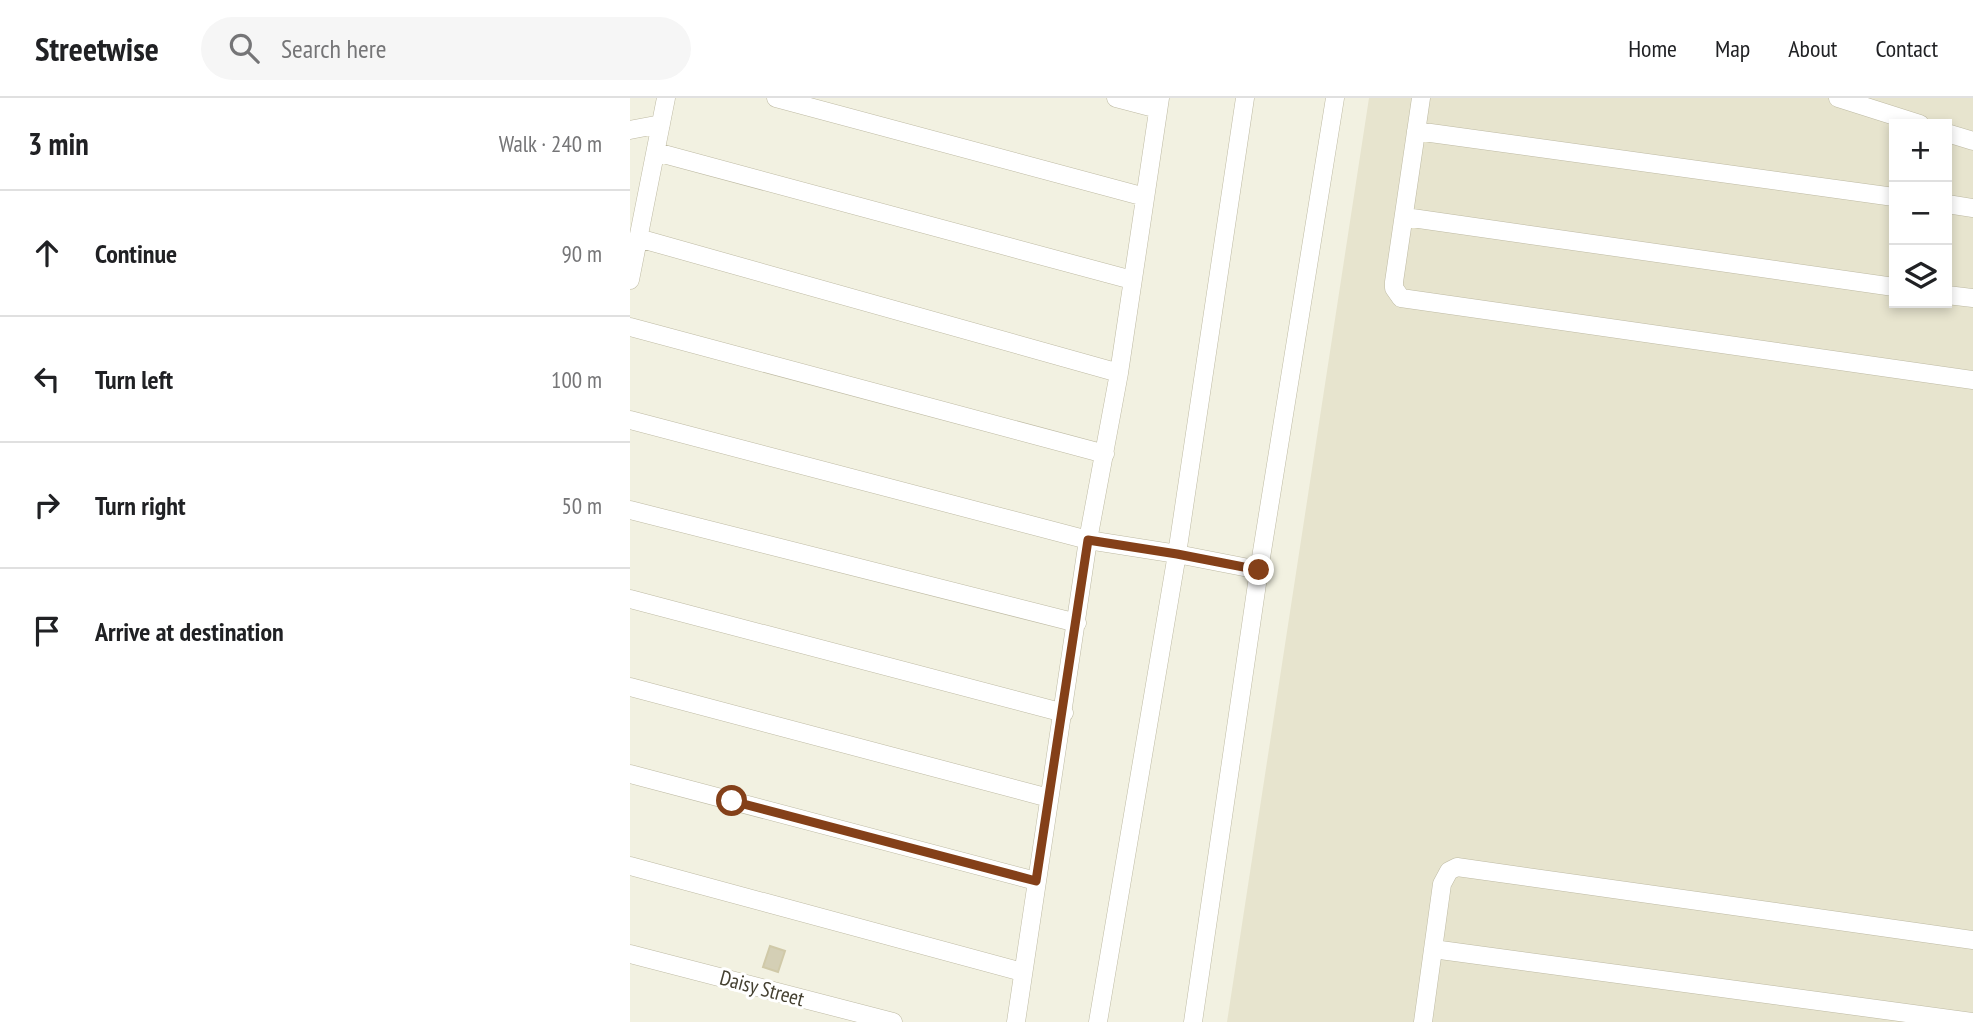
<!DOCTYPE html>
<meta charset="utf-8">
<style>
body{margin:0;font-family:"PT Sans Narrow",sans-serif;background:#f6f6f6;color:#202124}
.controls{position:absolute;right:21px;top:21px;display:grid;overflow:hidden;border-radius:0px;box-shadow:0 4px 10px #0003}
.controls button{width:63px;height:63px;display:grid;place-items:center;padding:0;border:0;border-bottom:2px solid #e0e0e0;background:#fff;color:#202124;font:35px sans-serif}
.stop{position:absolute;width:21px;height:21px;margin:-16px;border:5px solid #844019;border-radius:50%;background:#fff}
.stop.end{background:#844019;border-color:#fff;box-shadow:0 2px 7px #0008}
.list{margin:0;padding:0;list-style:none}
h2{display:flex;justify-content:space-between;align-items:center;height:91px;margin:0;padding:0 28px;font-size:30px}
h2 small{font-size:23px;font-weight:400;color:#757577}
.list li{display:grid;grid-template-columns:46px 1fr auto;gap:21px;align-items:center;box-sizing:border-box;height:126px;padding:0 28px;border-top:2px solid #e0e0e0}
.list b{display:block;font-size:26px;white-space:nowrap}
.list em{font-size:23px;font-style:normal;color:#757577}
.icon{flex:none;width:38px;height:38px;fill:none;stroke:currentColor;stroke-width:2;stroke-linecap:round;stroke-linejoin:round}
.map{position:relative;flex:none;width:1343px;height:924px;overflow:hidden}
header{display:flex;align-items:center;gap:42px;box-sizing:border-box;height:98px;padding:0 35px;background:#fff;border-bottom:2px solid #e0e0e0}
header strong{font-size:33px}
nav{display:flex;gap:38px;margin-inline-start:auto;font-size:24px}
.search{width:490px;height:63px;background:#f6f6f6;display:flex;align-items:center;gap:18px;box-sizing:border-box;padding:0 24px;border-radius:38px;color:#757577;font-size:26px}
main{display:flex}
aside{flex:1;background:#fff}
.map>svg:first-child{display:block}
.residential{fill:#e7e4ce;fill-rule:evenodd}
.building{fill:#d4cfb5;stroke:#d0c9a8;stroke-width:2}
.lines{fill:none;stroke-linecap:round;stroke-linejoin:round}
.street-casing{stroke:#bebaa3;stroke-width:19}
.street{stroke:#fff;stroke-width:18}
.route{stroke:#844019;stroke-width:9}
.labels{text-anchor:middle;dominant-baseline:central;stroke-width:6;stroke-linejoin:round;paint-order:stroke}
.street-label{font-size:21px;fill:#444031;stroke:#fff}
</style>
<header>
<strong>Streetwise</strong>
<div class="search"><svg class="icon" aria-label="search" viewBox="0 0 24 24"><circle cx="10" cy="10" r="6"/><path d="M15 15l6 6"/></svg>Search here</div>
<nav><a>Home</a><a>Map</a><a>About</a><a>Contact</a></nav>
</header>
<main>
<aside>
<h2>3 min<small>Walk · 240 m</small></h2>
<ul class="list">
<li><svg class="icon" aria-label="ahead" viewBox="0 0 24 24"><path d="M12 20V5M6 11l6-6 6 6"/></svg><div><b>Continue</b></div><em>90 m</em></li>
<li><svg class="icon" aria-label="left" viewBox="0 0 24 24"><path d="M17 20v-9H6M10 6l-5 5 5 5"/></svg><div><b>Turn left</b></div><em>100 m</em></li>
<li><svg class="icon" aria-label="right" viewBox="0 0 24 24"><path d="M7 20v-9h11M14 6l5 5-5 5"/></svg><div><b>Turn right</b></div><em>50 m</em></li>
<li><svg class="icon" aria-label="arrive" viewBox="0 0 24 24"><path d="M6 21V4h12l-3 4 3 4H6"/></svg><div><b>Arrive at destination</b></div></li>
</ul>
</aside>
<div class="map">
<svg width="1343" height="924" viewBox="0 0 1343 924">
<rect width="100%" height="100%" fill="#f2f1e1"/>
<path class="residential" d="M739,0H1343V924H597ZM1264,26H1317V205H1264Z"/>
<path class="building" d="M140,848L155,853L148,874L133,869Z"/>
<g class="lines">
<defs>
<path id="street" d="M146,0L515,99
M486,0L528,11
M791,0L764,184V190L771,200L1343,282
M1208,0L1290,26
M0,32L31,26
M786,33L1264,99
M1317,35L1343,43
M26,54L502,182
M1317,106L1343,110
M775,119L1264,189
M8,140L489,275
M0,182L36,0
M1317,197L1343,200
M0,229L475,356
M0,322L458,442L547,456L629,472
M0,412L447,525
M0,501L434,615
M0,589L419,700
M0,676L406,783
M0,768L392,874
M803,851L1343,924
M0,856L263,924
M386,924L458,442L489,275L530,0
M468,924L547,456L615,0
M563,924L629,472L705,0
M793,924L812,786L819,773L827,769L1343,842"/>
</defs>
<use href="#street" class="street-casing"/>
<use href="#street" class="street"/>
</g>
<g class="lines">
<path class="route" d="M102,703L406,783L458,442L547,456L629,472"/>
</g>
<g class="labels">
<g class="street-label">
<text transform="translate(132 890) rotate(15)">Daisy Street</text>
</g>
</g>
</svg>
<div class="controls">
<button>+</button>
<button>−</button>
<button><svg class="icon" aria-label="layers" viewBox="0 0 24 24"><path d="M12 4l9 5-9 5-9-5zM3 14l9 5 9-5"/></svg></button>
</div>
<div class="stop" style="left:102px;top:703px"></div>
<div class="stop end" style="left:629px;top:472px"></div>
</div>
</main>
